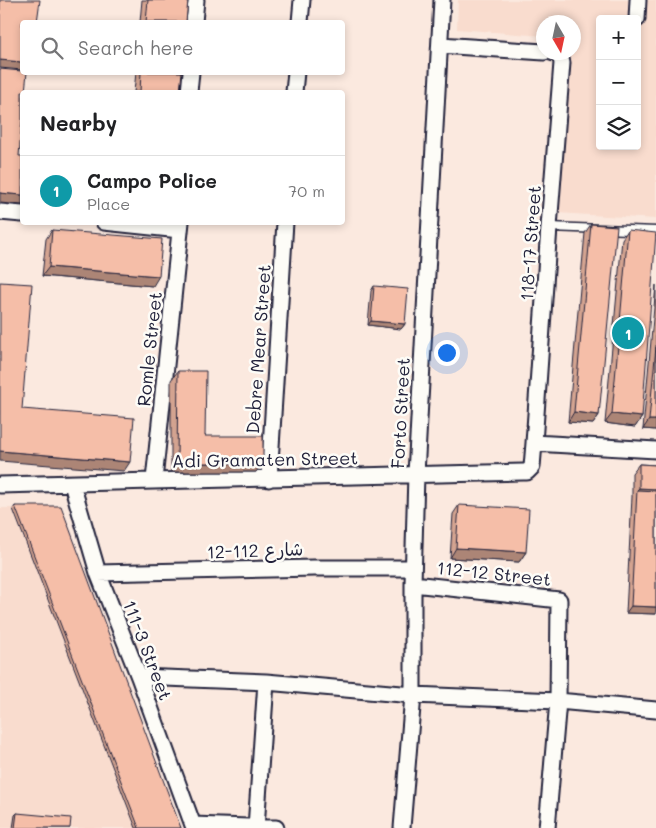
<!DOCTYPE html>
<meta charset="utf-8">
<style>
body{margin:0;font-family:Mali,"Playpen Sans Arabic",sans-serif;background:#f6f6f6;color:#202124}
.controls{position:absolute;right:15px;top:15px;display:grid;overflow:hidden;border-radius:5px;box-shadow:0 2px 8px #0003}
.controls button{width:45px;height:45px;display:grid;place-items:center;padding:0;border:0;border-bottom:1px solid #e0e0e0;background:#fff;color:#202124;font:25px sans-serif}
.compass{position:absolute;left:536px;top:15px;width:45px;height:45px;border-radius:50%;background:#fff;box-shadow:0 2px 8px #0003;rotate:171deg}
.you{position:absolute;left:446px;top:352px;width:18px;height:18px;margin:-12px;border:4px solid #fff;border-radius:50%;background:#1a73e8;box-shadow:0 0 0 8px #1a73e833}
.badge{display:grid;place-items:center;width:32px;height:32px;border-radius:50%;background:#ea580c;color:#fff;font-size:16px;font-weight:700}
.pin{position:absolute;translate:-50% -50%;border:2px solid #fff;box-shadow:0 1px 5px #0006}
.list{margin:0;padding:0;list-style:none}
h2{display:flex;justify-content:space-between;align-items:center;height:65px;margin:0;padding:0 20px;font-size:21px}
h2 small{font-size:16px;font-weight:400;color:#757577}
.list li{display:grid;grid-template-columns:32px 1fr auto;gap:15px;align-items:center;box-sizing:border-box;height:70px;padding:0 20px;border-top:1px solid #e0e0e0}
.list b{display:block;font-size:19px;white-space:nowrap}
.list p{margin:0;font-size:16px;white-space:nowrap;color:#757577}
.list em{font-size:16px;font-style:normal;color:#757577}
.icon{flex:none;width:28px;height:28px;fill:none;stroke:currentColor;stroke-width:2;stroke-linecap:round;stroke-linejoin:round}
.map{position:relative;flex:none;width:656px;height:828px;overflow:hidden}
.search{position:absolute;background:#fff;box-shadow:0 2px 8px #0003;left:20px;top:20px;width:325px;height:55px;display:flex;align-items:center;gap:12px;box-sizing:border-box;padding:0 18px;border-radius:5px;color:#757577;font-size:19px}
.panel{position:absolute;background:#fff;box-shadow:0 2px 8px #0003;left:20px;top:90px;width:325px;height:135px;border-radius:5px}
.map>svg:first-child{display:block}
.built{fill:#f9dcce;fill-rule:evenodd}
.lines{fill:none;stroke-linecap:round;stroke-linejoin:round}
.service-casing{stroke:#22223b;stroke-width:11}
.minor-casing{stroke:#22223b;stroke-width:19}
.service{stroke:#fdfcf7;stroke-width:8}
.minor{stroke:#fdfcf7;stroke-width:15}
.wall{fill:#d3a390;stroke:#22223b}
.shaded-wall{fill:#ac8576;stroke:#22223b}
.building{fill:#f5bea8;stroke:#22223b}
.labels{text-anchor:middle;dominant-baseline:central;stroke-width:5;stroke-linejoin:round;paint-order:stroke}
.street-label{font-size:18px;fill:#22223b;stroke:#fdfcf7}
</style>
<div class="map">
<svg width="656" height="828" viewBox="0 0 656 828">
<rect width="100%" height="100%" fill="#fbe9df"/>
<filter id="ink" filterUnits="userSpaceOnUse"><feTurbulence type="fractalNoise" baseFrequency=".02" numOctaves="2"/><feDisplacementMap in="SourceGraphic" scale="10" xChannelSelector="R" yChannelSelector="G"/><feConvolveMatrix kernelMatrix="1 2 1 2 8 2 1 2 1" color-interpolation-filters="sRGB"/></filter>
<g filter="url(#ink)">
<path class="built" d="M458,0H656V219L557,213L571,53L574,52V22H544L543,36L457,29ZM600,19H637V146H600Z
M0,508H59L178,828H0Z"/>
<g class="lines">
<defs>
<path id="service" d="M549,227L656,231"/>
<path id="minor" d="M637,19L638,0
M194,22L196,0
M300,22L302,0
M440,45L544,52
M189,92L191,72
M294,92L296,72
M0,212L22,214
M104,222L180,230
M534,443L549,227L562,63L560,55L551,52
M269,479L285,222
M154,480L181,222
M72,484L98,573L139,677L194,828
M0,485C174,481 349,475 523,472H527L532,467L534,443L656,450
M98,573L314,568H413
M413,584L559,600L558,701L547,828
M139,677L266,682L413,695L558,701L656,710
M193,825L276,828
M256,828L266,682
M402,828L413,695V584L416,474L442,0"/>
</defs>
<use href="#service" class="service-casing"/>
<use href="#minor" class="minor-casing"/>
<use href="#service" class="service"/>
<use href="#minor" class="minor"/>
</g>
<path class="wall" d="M142,0H188L186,22H140Z
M136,72H182L180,92H134Z
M591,224L599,415L593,424L568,422L585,233Z
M52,230L153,286L42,276L46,239Z
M628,230L642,417L635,427L605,423L622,239Z
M656,285V430L643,429Z
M374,286L405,324L401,329L368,325L371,291Z
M178,371L205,436L263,463L256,472H171V380Z
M639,464L656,465V614L626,613L632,497V473Z
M459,505L526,552L519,562L450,558L453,514Z
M15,506L181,828H136L13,509Z
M17,813L70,828H13L15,815Z"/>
<path class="shaded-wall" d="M0,60L22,62V70L0,68Z
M0,193L22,195V205L0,203Z
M49,267L159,276L153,286L42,276Z
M371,321L405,324L401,329L368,325Z
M574,412L599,415L593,424L568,422Z
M612,414L642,417L635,427L605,423Z
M649,420H656V430L643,429Z
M0,451L130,462L124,471L0,461Z
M177,463H263L256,472H171Z
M639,488L656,489V498L637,490Z
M456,548L526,552L519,562L450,558Z
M631,606L656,607V614L626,613Z"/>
<path class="building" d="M0,0H40L37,22H22V62L0,60Z
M148,0H188L186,22H146Z
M0,69L22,71V72H27L25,92H22V119L19,156H22V195L0,193Z
M141,72H182L180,92H140Z
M591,224L617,226L599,415L574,412Z
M52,230L162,239L159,276L49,267Z
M628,230L656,233L642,417L612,414Z
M0,282L32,284L22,409L134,418L130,462L0,451Z
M374,286L408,289L405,324L371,321Z
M656,347V420H649Z
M178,371H206L205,436H263V463H177Z
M639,464L656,465V489L639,488Z
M637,490L656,491V607L631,606Z
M459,505L529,509L526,552L456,548Z
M15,506H61L181,828H139Z
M17,813L71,818L70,828H15Z"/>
</g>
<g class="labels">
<g class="street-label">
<text transform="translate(530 243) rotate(-86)">118-17 Street</text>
<text transform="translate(149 349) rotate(-84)">Romle Street</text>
<text transform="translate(258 349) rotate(-86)">Debre Mear Street</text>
<text transform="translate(400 413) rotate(-87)">Forto Street</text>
<text transform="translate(265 459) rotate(-1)">Adi Gramaten Street</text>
<text transform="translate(255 550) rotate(-2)">شارع 112-12</text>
<text transform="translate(494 573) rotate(6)">112-12 Street</text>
<text transform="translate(148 650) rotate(69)">111-3 Street</text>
</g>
</g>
</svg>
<div class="controls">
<button>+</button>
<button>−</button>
<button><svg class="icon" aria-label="layers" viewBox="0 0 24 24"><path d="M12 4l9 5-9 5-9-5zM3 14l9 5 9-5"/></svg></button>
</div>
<svg class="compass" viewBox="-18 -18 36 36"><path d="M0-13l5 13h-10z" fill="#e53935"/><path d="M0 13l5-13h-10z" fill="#757577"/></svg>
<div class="you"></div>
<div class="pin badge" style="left:628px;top:333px;background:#0f9aa8">1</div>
<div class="search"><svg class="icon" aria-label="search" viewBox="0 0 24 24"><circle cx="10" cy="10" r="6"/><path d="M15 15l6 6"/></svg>Search here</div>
<section class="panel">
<h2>Nearby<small></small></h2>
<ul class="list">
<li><span class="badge" style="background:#0f9aa8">1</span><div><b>Campo Police</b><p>Place</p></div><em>70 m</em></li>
</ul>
</section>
</div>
